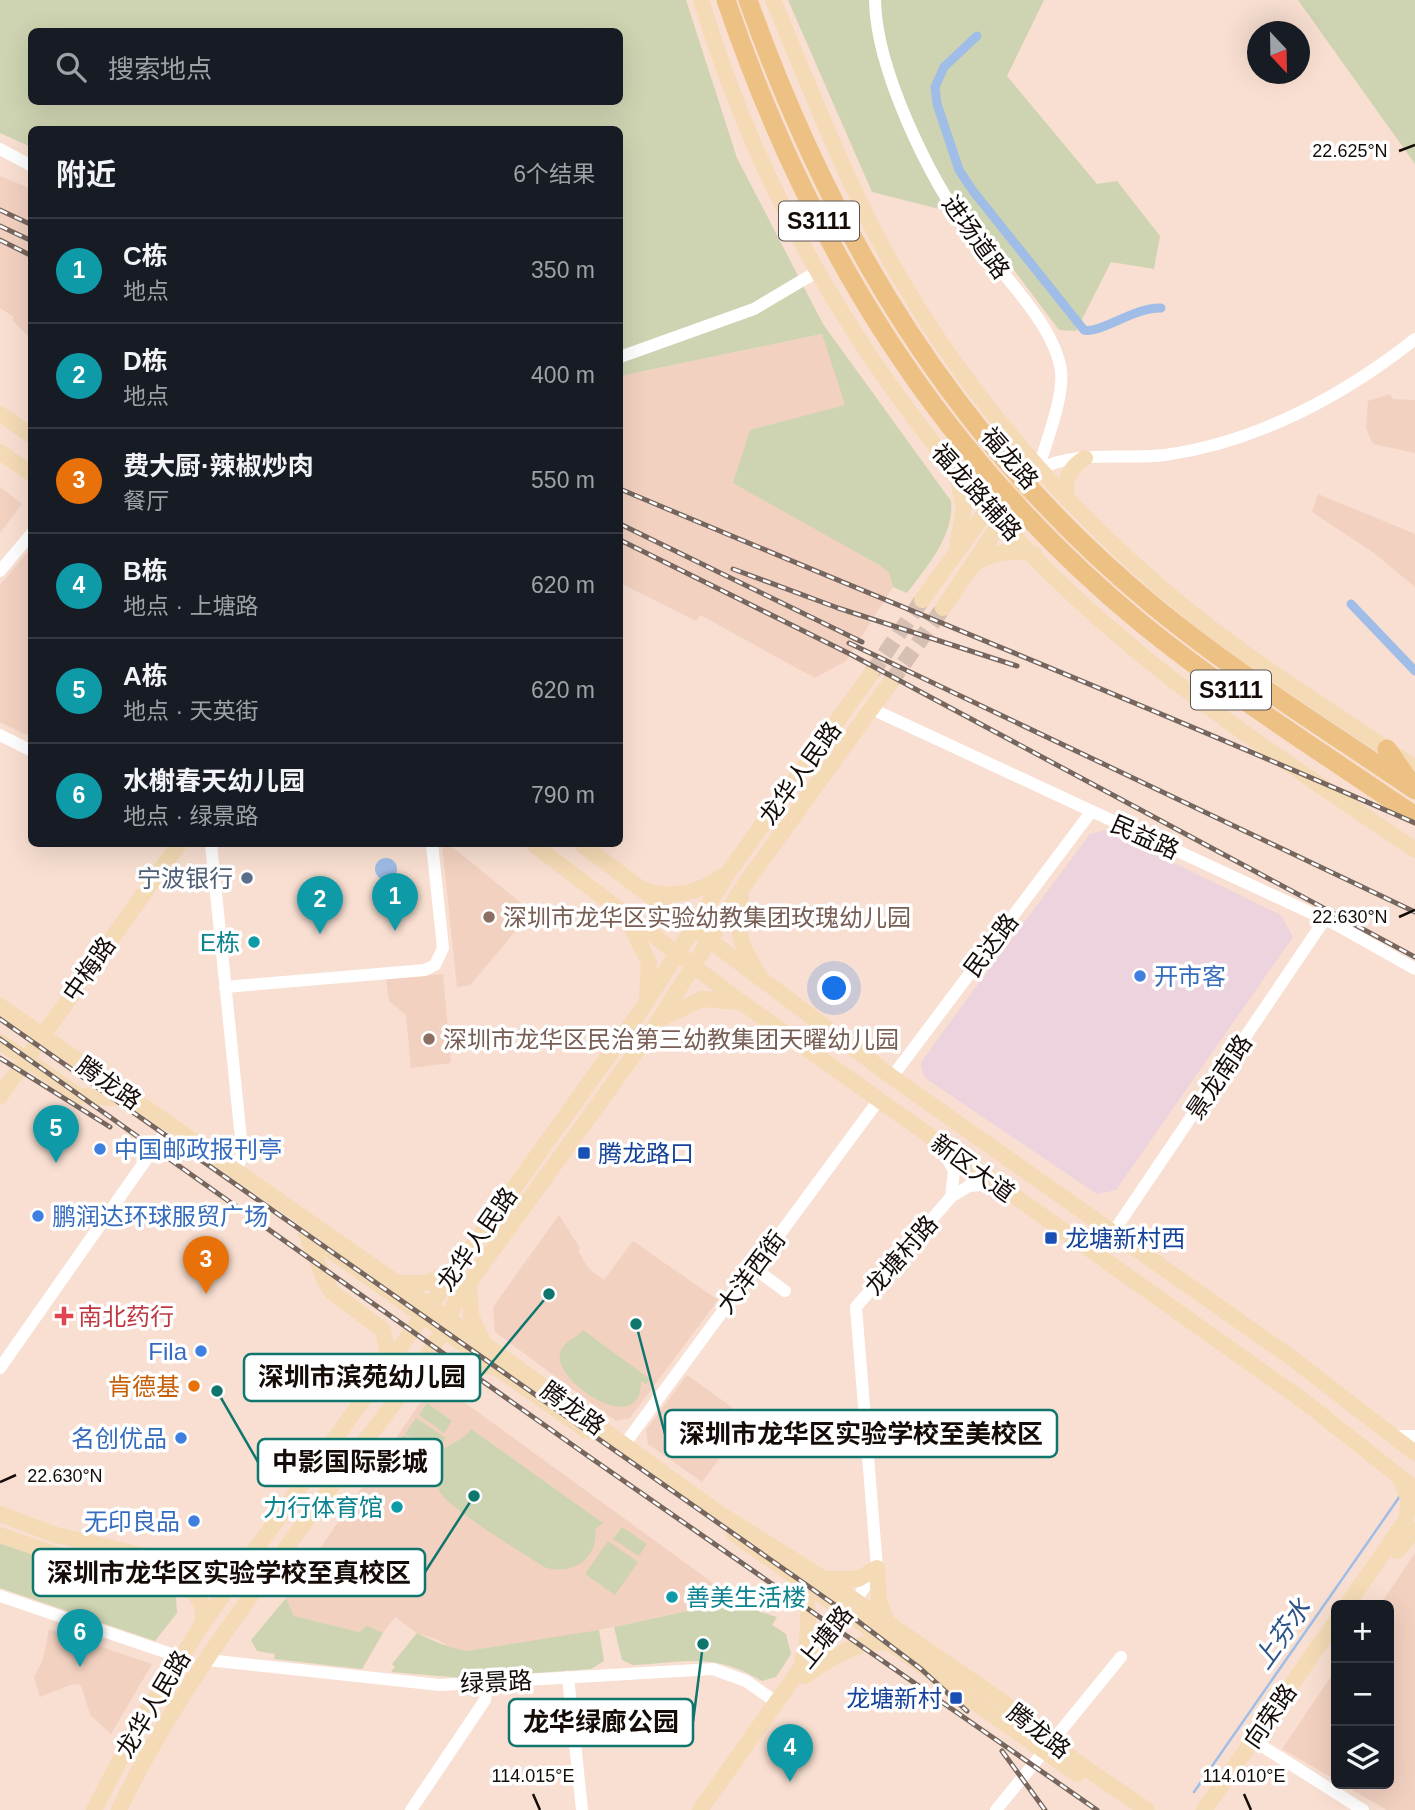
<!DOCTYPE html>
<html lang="zh">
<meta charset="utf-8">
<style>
body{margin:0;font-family:Helvetica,"Noto Sans SC",sans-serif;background:#242831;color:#f1f3f6}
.controls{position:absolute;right:21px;bottom:21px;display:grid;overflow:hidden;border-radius:10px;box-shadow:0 7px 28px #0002}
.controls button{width:63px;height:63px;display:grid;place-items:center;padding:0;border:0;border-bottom:2px solid #363941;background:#171b24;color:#f1f3f6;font:35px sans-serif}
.compass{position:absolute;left:1247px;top:21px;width:63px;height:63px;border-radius:50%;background:#171b24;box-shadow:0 7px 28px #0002;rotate:158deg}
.you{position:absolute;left:835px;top:989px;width:24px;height:24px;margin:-18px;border:5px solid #fff;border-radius:50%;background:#1a73e8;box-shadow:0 0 0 10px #1a73e833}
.badge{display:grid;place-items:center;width:46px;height:46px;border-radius:50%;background:#707a25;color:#fff;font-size:23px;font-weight:700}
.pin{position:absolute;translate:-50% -58px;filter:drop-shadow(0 2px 4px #0008)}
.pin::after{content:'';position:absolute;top:37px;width:24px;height:21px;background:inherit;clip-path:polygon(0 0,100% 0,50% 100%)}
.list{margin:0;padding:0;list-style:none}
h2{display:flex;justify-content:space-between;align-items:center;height:91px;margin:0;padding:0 28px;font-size:30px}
h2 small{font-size:23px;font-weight:400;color:#9ea1a6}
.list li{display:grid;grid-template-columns:46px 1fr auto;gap:21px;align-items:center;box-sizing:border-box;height:105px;padding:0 28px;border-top:2px solid #363941}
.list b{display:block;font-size:26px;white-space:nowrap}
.list p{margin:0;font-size:23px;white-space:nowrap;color:#9ea1a6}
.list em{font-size:23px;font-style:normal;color:#9ea1a6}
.icon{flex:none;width:38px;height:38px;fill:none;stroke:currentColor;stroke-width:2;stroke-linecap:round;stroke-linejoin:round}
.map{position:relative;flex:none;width:1415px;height:1810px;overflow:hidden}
.search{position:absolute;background:#171b24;box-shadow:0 7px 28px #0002;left:28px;top:28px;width:595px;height:77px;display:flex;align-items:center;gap:18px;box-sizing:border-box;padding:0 24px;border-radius:10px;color:#9ea1a6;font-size:26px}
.panel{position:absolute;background:#171b24;box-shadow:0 7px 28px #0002;left:28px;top:126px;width:595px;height:721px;border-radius:10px}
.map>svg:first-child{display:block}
.commercial{fill:#ecd3dd}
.built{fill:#f2d1c0}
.green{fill:#ced4b1;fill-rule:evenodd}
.water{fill:#9fbde6}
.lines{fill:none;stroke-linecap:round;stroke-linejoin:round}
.stream{stroke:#9fbde6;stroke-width:2.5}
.canal{stroke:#9fbde6;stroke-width:9}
.major-tunnel{stroke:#d6bfb3;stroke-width:16;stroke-dasharray:16 8;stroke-linecap:butt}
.minor{stroke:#fff;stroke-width:12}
.major{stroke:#f4dab5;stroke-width:16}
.highway{stroke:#edc183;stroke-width:19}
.rail-casing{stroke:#76665e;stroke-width:5}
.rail{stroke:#fff;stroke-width:2.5;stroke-dasharray:8;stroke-linecap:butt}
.ticks{fill:none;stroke:#150c08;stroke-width:2.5}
.service-dot{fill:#5c6f8a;stroke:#fff;stroke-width:2.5}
.education-dot{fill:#8d6e63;stroke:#fff;stroke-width:2.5}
.culture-dot{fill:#0f9aa8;stroke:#fff;stroke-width:2.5}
.shop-dot{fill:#3f7fe0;stroke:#fff;stroke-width:2.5}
.transit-dot{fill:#1a4fb4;stroke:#fff;stroke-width:2.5}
.health-dot{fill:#e0444e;stroke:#fff;stroke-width:2.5}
.food-dot{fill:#e8710a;stroke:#fff;stroke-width:2.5}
.labels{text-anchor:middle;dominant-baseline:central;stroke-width:7;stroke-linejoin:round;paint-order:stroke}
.shield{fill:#fff;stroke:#5b5552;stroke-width:2}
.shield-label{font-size:23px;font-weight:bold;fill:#150c08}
.street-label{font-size:24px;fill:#150c08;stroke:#fff}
.service-label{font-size:24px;fill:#4e5e75;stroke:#fff;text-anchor:end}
.education-label{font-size:24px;fill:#785e54;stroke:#fff;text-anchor:start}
.culture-label{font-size:24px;fill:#0d838f;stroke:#fff;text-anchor:end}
.shop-label{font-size:24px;fill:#366cbe;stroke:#fff;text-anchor:start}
.transit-label{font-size:24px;fill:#164399;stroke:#fff;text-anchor:start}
.health-label{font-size:24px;fill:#be3a42;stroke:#fff;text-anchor:start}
.food-label{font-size:24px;fill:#c56008;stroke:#fff;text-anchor:end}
.water-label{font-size:26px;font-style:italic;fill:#2b5387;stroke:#fff}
.ticks-label{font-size:18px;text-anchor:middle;fill:#150c08;stroke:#fff;stroke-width:7;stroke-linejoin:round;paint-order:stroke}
.leader{fill:none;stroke:#0f766e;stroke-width:2.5}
.callout-dot{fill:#0f766e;stroke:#fff;stroke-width:2.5}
.callout{fill:#fff;stroke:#0f766e;stroke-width:2.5}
.callout-label{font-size:26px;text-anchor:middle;font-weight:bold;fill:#150c08}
</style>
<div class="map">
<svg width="1415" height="1810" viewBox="0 0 1415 1810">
<rect width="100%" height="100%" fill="#f8dfd1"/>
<path class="commercial" d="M1106,830L1281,915L1293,937L1116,1190L1097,1194L925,1078L921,1067L922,1061L970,995L1090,834Z"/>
<path class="built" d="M0,176L31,189V339L12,320L14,317L0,308Z
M823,334L846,405L750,430L889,573L893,587L846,661L815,678L700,615L696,621L620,583V376Z
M1390,394L1393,399L1415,400V453L1373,444L1366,428L1368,401Z
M0,487L22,504L0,533Z
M1318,494L1415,534V587L1374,553L1312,512Z
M31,548V737L0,722V585Z
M442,845H450L532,912L470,985L457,987Z
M443,974L451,1063L411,1068L406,1015L389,1001L386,979Z
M559,1215L580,1248L578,1250L588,1268L604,1280L633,1241L718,1300L630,1418L616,1421L495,1332L493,1307Z
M687,1375L733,1408L737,1435L702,1482L648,1444L646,1430Z
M450,1392L720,1588L710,1606L562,1638L467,1651L453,1649L436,1639L417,1633L395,1617L383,1633L367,1626L359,1632L294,1616L286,1598L420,1403Z
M1415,1553V1810H1387L1342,1784H1389V1605H1380Z
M49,1629L152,1664L111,1734L90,1715L81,1685L73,1684L40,1697L34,1677L43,1659Z
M1336,1669V1780L1282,1749Z"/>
<path class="green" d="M0,0H686L737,158L823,324L951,501C955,535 926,568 907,593L893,587L889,573L881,566L733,483L750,430L845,405L822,334L620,376V130H32L31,147L0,133ZM32,32H620V102H32Z
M788,0H1044L1007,76L1097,184L1117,181L1160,236L1154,269L1111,262L1076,331L1059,330L975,218L872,192Z
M1298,0H1415V164Z
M583,1330L650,1379L646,1384L641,1381C642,1441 552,1381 560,1353C564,1340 576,1339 583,1330Z
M427,1403L452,1421L444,1433L419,1415Z
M416,1418L446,1438L435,1455L405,1434Z
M471,1429L603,1523L595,1530C599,1560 570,1576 544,1567C522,1553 457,1513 442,1495C435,1486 431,1471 436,1460C443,1442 462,1444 471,1429Z
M404,1435L434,1456L422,1472L392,1451Z
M622,1527L647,1544L639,1556L613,1539Z
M0,1538L41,1557L176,1596L177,1613L155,1641L0,1588Z
M608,1541L638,1562L615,1595L585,1574Z
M720,1588L748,1602L760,1612L777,1617L772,1625L786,1634L791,1654L776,1677L762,1681C714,1652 686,1662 633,1665L622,1660L614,1627L710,1606Z
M286,1598L294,1616L359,1632L367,1626L383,1633L362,1669L274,1659L275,1654L257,1651L251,1640Z
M599,1630L604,1661L591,1669L464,1678L391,1672L395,1667L392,1664L417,1633C433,1641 449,1648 467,1651Z"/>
<path class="water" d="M375 869a11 11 0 1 1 22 0a11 11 0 1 1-22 0Z"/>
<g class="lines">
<path class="stream" d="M1194,1792L1400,1496"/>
<path class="canal" d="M977,36L944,67L935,87L937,104L959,170L973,191L1084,330C1101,334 1134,307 1161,308
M1351,604L1415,671"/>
<path class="major-tunnel" d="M871,674L922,600
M890,683L943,608"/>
<path class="minor" d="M875,0C876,69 929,179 971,234C999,271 1055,325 1061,371C1064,398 1046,442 1038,470
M0,149L32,166
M620,357L754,309L818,271
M1038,470C1076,449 1124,460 1165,455C1257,442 1343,396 1415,339
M0,571L32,533
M872,709L1337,925L1415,969
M0,735L32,751
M211,844L242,1149L241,1159L235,1171
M225,987L425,970L435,965L443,948L432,844
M892,1077L1091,812
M941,1147L954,1171L951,1197
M1112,1234L1325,919
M754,1268L785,1291
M0,1368L164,1134
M1394,1436H1415
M624,1445L878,1101
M0,1596L180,1657
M851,1608L877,1568L856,1307L951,1197L969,1186L995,1184
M208,1660L440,1685L713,1669L746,1681L776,1702
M568,1677L582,1810
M1262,1746L1363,1810
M411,1810L485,1700L487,1684
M996,1810L1121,1657"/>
<path class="major" d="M701,0C777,252 930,479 1132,647C1221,721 1320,785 1415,850
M773,0C808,83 840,167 882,246C958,387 1066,511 1189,611C1260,668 1340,716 1415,768
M0,414L32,436
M0,452L32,474
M1067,499C1063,481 1069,468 1085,458
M957,547L964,508L957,476
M971,567C989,552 1011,549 1034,554
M922,600L988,509L1015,488
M943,608L1020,494
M533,844L741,1002L1305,1402L1415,1489
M581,844L892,1077L1293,1359L1415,1453
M645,890C672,899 700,893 722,876
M741,897C733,924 742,951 759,974
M628,920L649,963L647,997
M0,1006L487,1346L720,1514L824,1579L1003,1702L1074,1760L1147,1810
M664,1017L702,999L738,1002
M0,1042L17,1053
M26,1059L79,1096L114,1098
M0,1096L179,844
M306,1233L325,1281L332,1292L383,1330L387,1350L381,1366
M328,1249L587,1431
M399,1283H427L453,1271
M469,1284L471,1316L483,1342
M409,1385C434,1366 465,1363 494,1367
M0,1514L56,1535L201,1569L232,1566L248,1557
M734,1534L1077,1774
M0,1535L69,1559L184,1586C199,1594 207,1609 201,1626
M1397,1551L1415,1530
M827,1579H858L877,1568L879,1600L887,1622
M799,1580C812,1603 810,1637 802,1662
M1347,1605L1406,1520L1409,1501L1401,1480
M805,1676C826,1660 861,1638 889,1643
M94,1810L136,1729L201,1626L642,1009L730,870L871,674
M119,1810C179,1683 271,1570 353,1457C384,1415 440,1349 455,1302L657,1023L745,884L890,683
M700,1810L842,1610
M1204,1810L1336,1621"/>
<path class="highway" d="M726,0C810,246 939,456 1141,623C1227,693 1323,753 1415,816
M748,0C832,236 955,441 1150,603C1233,672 1326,729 1415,790
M1387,749L1410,782"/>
<defs>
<path id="rail" d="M0,210L32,225
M0,226L32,241
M0,240L32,256
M620,489C884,601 1152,707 1415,823
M620,524L862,642
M620,540L850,654L1415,957
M733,569L838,608L1017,666
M849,643L1415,912
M0,1019L855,1619L921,1669L967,1711
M0,1039L588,1456L1097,1810
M0,1058L110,1127
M1002,1751L1045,1810"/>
</defs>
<use href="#rail" class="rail-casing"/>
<use href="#rail" class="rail"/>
</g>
<path class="ticks" d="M1399,151L1415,145M1399,917L1415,910M0,1482L16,1475M533,1794L540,1810M1244,1794L1251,1810"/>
<circle class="service-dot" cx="247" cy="878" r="7"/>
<g class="education-dot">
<circle cx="489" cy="917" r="7"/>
<circle cx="429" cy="1039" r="7"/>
</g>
<g class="culture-dot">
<circle cx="254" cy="942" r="7"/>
<circle cx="397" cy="1507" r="7"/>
<circle cx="672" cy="1597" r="7"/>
</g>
<g class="shop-dot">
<circle cx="1140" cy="976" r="7"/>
<circle cx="100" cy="1149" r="7"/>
<circle cx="38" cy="1216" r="7"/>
<circle cx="201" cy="1351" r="7"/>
<circle cx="181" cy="1438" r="7"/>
<circle cx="194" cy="1521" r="7"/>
</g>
<g class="transit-dot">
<rect x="577" y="1146" width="14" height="14" rx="3.5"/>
<rect x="1044" y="1231" width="14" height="14" rx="3.5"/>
<rect x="949" y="1691" width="14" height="14" rx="3.5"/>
</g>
<path class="health-dot" d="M60.5 1305.5h7v7h7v7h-7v7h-7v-7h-7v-7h7z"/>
<circle class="food-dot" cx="194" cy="1386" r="7"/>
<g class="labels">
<g class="shield">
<rect x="779" y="201.5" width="80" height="39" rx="5"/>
<rect x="1191" y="670.5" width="80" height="39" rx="5"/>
</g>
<g class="shield-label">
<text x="819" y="221">S3111</text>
<text x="1231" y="690">S3111</text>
</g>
<g class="street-label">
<text transform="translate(976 237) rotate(54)">进场道路</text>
<text transform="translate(1010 458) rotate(49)">福龙路</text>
<text transform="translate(977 492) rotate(48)">福龙路辅路</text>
<text transform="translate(800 773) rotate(-54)">龙华人民路</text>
<text transform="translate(1145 837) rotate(24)">民益路</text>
<text transform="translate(991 945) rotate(-53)">民达路</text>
<text transform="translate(89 969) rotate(-55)">中梅路</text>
<text transform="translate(1219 1077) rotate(-56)">景龙南路</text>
<text transform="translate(109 1083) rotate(35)">腾龙路</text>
<text transform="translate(973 1168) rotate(36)">新区大道</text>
<text transform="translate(477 1239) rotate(-55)">龙华人民路</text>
<text transform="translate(901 1255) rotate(-49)">龙塘村路</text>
<text transform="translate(751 1272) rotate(-53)">大洋西街</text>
<text transform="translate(573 1408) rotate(36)">腾龙路</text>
<text transform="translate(825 1637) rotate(-51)">上塘路</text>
<text transform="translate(496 1682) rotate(-3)">绿景路</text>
<text transform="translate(153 1704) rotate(-59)">龙华人民路</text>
<text transform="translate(1270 1716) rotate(-55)">向荣路</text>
<text transform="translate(1039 1731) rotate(38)">腾龙路</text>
</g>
<g class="service-label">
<text x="233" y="878">宁波银行</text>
</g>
<g class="education-label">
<text x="503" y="917">深圳市龙华区实验幼教集团玫瑰幼儿园</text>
<text x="443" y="1039">深圳市龙华区民治第三幼教集团天曜幼儿园</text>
</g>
<g class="culture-label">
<text x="240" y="942">E栋</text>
<text x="383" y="1507">力行体育馆</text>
<text x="686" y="1597" text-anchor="start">善美生活楼</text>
</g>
<g class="shop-label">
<text x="1154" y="976">开市客</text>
<text x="114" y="1149">中国邮政报刊亭</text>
<text x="52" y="1216">鹏润达环球服贸广场</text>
<text x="187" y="1351" text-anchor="end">Fila</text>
<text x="167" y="1438" text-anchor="end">名创优品</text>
<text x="180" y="1521" text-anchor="end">无印良品</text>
</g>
<g class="transit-label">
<text x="598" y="1153">腾龙路口</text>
<text x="1065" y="1238">龙塘新村西</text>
<text x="942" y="1698" text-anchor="end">龙塘新村</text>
</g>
<g class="health-label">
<text x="78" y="1316">南北药行</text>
</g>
<g class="food-label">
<text x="180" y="1386">肯德基</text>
</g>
<g class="water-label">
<text transform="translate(1282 1634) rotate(-55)">上芬水</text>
</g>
</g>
<g class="ticks-label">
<text x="1350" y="157">22.625°N</text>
<text x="1350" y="923">22.630°N</text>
<text x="65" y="1482">22.630°N</text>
<text x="533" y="1782">114.015°E</text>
<text x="1244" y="1782">114.010°E</text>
</g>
<path class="leader" d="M549 1294L480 1377M636 1324L665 1434M217 1391L258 1462M474 1496L425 1572M703 1644L693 1722"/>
<g class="callout-dot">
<circle cx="549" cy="1294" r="7"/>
<circle cx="636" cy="1324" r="7"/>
<circle cx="217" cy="1391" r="7"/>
<circle cx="474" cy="1496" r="7"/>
<circle cx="703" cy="1644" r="7"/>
</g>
<g class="callout">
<rect x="244" y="1354" width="236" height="47" rx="7"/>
<rect x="665" y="1410" width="392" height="47" rx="7"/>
<rect x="258" y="1439" width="184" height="47" rx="7"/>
<rect x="33" y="1549" width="392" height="47" rx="7"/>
<rect x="509" y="1699" width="184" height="47" rx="7"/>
</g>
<g class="callout-label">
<text x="362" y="1386">深圳市滨苑幼儿园</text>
<text x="861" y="1443">深圳市龙华区实验学校至美校区</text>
<text x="350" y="1471">中影国际影城</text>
<text x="229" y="1582">深圳市龙华区实验学校至真校区</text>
<text x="601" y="1731">龙华绿廊公园</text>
</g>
</svg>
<div class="controls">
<button>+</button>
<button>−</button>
<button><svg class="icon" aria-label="layers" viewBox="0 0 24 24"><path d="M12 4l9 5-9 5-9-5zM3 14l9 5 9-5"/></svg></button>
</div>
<svg class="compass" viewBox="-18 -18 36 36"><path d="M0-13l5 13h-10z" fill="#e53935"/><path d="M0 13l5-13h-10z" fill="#9ea1a6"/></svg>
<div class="you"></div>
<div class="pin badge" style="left:395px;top:931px;background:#0f9aa8">1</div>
<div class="pin badge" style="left:320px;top:934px;background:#0f9aa8">2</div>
<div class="pin badge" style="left:206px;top:1294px;background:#e8710a">3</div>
<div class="pin badge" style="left:790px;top:1782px;background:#0f9aa8">4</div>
<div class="pin badge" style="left:56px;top:1163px;background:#0f9aa8">5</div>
<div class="pin badge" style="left:80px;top:1667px;background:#0f9aa8">6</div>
<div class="search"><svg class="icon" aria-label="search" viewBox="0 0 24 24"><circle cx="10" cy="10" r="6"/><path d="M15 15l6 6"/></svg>搜索地点</div>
<section class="panel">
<h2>附近<small>6个结果</small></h2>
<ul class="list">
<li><span class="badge" style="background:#0f9aa8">1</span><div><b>C栋</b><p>地点</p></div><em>350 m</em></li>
<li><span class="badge" style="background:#0f9aa8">2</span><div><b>D栋</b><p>地点</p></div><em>400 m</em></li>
<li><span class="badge" style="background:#e8710a">3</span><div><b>费大厨·辣椒炒肉</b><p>餐厅</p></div><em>550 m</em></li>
<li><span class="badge" style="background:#0f9aa8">4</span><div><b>B栋</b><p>地点 · 上塘路</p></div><em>620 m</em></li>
<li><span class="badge" style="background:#0f9aa8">5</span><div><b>A栋</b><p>地点 · 天英街</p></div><em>620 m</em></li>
<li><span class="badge" style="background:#0f9aa8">6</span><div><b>水榭春天幼儿园</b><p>地点 · 绿景路</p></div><em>790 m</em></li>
</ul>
</section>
</div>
